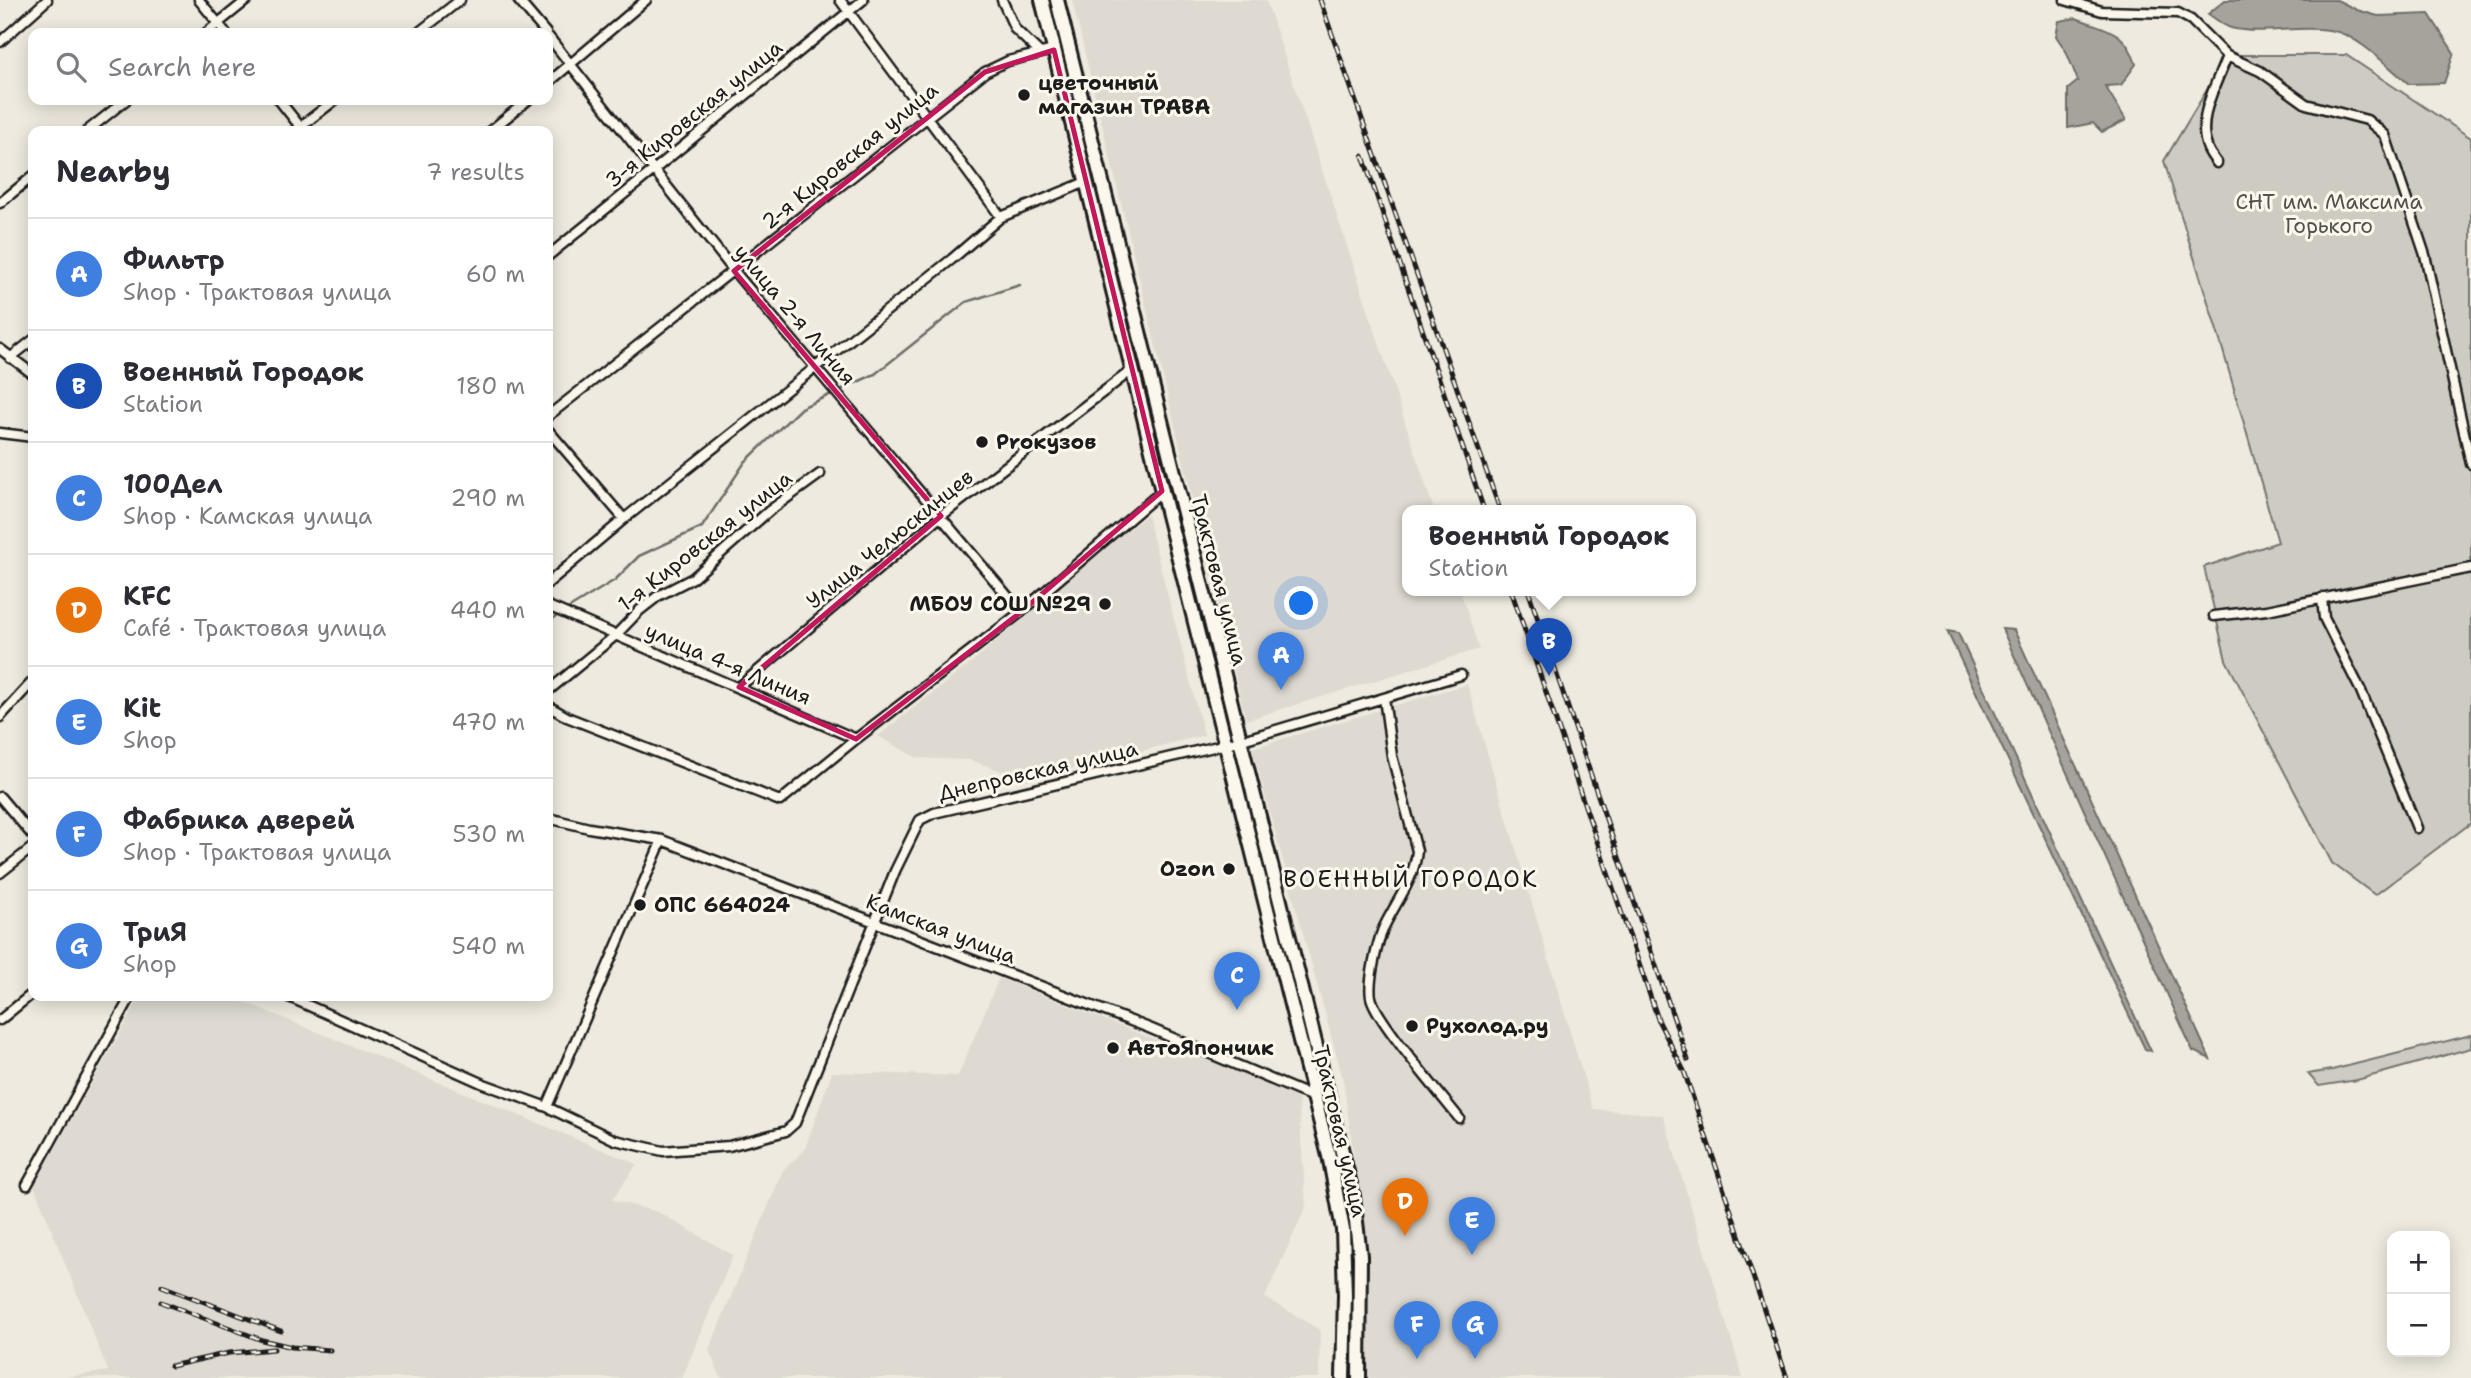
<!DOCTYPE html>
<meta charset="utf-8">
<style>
body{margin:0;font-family:"Shantell Sans",sans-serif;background:#f7f7f7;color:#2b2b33}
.controls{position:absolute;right:21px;bottom:21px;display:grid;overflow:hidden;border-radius:14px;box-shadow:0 4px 18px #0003}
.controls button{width:63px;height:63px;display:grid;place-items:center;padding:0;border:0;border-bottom:2px solid #e1e1e2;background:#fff;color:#2b2b33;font:35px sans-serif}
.you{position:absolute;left:1302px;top:604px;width:24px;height:24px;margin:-18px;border:5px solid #fff;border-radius:50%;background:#1a73e8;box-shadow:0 0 0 10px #1a73e833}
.badge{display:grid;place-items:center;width:46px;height:46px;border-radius:50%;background:#0f766e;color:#fff;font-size:23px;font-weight:700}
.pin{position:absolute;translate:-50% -58px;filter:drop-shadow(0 2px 4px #0008)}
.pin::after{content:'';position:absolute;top:37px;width:24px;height:21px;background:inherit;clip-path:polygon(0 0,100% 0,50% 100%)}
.popup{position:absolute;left:1402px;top:505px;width:294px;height:91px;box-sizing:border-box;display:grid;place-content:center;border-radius:14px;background:#fff;filter:drop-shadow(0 2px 5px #0005);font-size:23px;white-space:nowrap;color:#7c7c81}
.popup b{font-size:26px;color:#2b2b33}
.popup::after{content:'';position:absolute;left:50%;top:100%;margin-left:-14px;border:14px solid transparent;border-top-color:#fff}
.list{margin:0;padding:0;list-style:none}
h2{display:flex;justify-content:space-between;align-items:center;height:91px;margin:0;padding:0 28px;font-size:30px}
h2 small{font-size:23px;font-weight:400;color:#7c7c81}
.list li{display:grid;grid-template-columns:46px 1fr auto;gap:21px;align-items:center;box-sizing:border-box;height:112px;padding:0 28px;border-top:2px solid #e1e1e2}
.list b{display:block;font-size:26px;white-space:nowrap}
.list p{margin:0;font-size:23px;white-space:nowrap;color:#7c7c81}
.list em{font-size:23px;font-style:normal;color:#7c7c81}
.icon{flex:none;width:38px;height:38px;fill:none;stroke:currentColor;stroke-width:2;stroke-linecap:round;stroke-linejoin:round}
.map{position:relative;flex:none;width:2471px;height:1378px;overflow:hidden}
.search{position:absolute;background:#fff;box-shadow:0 4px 18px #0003;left:28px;top:28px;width:525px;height:77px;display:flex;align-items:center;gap:18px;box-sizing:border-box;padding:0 24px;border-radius:14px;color:#7c7c81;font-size:26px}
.panel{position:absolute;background:#fff;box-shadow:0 4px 18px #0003;left:28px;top:126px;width:525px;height:875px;border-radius:14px}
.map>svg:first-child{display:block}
.built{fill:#dedad1}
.green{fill:#ceccc2;stroke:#75746f;stroke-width:2}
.water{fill:#a6a39d;stroke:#6f6d69;stroke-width:2}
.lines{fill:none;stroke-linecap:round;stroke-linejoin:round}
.stream{stroke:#6f6d69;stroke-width:2.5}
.street-casing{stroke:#1c1c1c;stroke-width:13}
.primary-casing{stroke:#1c1c1c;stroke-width:18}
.street{stroke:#fbf7ec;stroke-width:8}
.primary{stroke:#fbf7ec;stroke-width:12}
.rail-casing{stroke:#1c1c1c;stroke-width:5}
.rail{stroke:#fbf7ec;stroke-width:2.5;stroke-dasharray:8;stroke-linecap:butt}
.marked{fill:none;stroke:#c2185b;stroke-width:5;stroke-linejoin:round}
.poi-dot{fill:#1c1c1c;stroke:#fbf7ec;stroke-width:2.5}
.labels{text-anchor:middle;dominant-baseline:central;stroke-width:6;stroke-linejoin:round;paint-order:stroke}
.poi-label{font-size:21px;font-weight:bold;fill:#1c1c1c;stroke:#fbf7ec;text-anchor:start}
.street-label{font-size:21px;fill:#1c1c1c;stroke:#fbf7ec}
.park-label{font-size:21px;fill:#51514e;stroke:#fbf7ec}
.neighbourhood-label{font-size:23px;letter-spacing:2px;fill:#1c1c1c;stroke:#fbf7ec}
</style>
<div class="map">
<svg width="2471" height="1378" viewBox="0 0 2471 1378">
<rect width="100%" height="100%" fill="#eeeadf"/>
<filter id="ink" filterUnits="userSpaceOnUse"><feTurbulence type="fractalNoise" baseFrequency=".0143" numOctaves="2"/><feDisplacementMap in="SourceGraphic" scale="14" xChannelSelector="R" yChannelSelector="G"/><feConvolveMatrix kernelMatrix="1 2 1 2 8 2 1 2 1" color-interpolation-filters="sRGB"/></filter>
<g filter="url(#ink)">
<path class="built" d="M1072,0H1266L1434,510H1407V590H1460L1479,649L1246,720Z
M1147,515L1204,735L1026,780L970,760L917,758L878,736L978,657L1101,551Z
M1467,684L1593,1109L1663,1115L1743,1378H1363L1364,1211L1357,1179L1343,1079L1252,748Z
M999,978L1298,1096L1306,1207L1265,1297L1320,1330L1319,1378H721L709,1350L783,1170L804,1151L832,1072L958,1076Z
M141,996H230L637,1164L612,1200L658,1212L733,1255L682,1378H60L108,1371L34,1186Z"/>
<path class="green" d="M2228,55H2346L2471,138V823L2375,895L2332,863L2226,660L2204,567L2278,542L2222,347L2164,161Z
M2471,1035V1048L2357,1080L2319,1086L2308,1074L2332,1070Z"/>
<path class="water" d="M2225,0H2337L2357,10L2378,16L2429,14L2454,53L2444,83L2409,84C2389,68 2359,36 2334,31C2301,24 2262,36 2231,28C2223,26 2215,18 2208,14Z
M2076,18C2107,30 2125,29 2136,64L2121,85L2105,86L2126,120L2102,132L2093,123L2068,128V89L2078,81L2066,51L2056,36L2059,21Z
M2002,629L2014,630L2210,1059L2193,1051Z
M1947,631L1958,633L2151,1051L2145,1049Z"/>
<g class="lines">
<path class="stream" d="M566,610L615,580L639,556L702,527L745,462L801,408L875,374L966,302L1020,285
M548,622L560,614"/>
<defs>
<path id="street" d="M199,0L226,33
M518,0L546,33
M840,0L1001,217L1086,182
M1002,0L1015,29L1040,53
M2065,0L2102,11L2178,13L2191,20L2227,56L2260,71L2306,104L2367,120L2385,135L2425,255L2471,464
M206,33L247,0
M418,33L460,0
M548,36L734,271L1021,612
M0,42L47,0
M548,83L646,0
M279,100L302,129
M87,131L126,100
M295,131L335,100
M490,131L528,100
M2217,163C2214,159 2210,154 2208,149C2195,120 2217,83 2227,56
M0,203L33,176
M548,256L863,0
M0,349L33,374
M10,358L33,340
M548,416L985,72L1008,61L1054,50
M548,430L624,519
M0,433L33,437
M548,583L624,519L952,259L1001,217
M2322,598L2324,618L2361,691L2417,828
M548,606L856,739
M2214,616L2267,610L2471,568
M739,687L941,516L1132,370
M548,691L616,635L640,610L658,596L693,578L769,511L820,474
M1384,698L1392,756L1417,851C1414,881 1395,903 1383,929C1377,944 1368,982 1371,997C1375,1019 1442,1096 1459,1118
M548,706L567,717L780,801L856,739L1021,612L1162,491
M0,717L33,681
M0,797L33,836
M548,818L589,828L662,840L1149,1028L1313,1097
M0,873L33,847
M287,996L484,1084L547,1107L615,1140L663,1151L729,1146L786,1131L795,1123L895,871L920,820L934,813L1239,741L1461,675
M0,1020L33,993
M547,1107L662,840
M27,1185L131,996"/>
<path id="primary" d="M1042,0L1162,491L1330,1160L1343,1230L1345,1295L1343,1378
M1057,0L1353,1196L1360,1256L1359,1378"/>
</defs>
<use href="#street" class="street-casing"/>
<use href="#primary" class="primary-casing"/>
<use href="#street" class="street"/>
<use href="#primary" class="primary"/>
<defs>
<path id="rail" d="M1320,0L1500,510
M1363,156L1484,510
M1511,590L1659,1022L1684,1071L1787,1378
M1528,590L1688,1060
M162,1286L281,1331
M161,1302L262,1340L292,1347L330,1350
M171,1366L229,1353L274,1349"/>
</defs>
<use href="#rail" class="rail-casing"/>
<use href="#rail" class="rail"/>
</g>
</g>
<path class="marked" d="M1054,50L1162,491L1021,612L856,739L739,687L941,516L734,271L985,72Z"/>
<g class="poi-dot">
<circle cx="1024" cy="95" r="7"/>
<circle cx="982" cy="442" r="7"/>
<circle cx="1105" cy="604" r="7"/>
<circle cx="1229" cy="869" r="7"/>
<circle cx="640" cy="905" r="7"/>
<circle cx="1412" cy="1026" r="7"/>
<circle cx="1113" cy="1048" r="7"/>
</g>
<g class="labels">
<g class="poi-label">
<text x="1038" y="83">цветочный<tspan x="1038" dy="24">магазин ТРАВА</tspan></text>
<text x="996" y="442">Proкузов</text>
<text x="1091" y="604" text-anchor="end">МБОУ СОШ №29</text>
<text x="1215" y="869" text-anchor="end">Ozon</text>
<text x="654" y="905">ОПС 664024</text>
<text x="1426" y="1026">Рухолод.ру</text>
<text x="1127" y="1048">АвтоЯпончик</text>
</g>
<g class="street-label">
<text transform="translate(694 114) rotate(-39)">3-я Кировская улица</text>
<text transform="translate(850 156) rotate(-39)">2-я Кировская улица</text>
<text transform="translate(795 315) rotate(50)">улица 2-я Линия</text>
<text transform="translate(890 539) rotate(-39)">Улица Челюскинцев</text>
<text transform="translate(705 541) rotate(-38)">1-я Кировская улица</text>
<text transform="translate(1219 580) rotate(76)">Трактовая улица</text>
<text transform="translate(728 664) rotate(23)">улица 4-я Линия</text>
<text transform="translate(1038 771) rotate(-13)">Днепровская улица</text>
<text transform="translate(941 929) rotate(21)">Камская улица</text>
<text transform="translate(1340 1131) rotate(77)">Трактовая улица</text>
</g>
<g class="park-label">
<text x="2329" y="202">СНТ им. Максима<tspan x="2329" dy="24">Горького</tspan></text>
</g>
<g class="neighbourhood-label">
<text x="1411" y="879">ВОЕННЫЙ ГОРОДОК</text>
</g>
</g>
</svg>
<div class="controls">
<button>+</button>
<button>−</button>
</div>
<div class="you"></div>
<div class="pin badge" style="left:1281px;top:690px;background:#3f7fe0">A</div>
<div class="pin badge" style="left:1549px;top:676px;background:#1a4fb4">B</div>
<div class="popup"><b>Военный Городок</b>Station</div>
<div class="pin badge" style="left:1237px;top:1010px;background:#3f7fe0">C</div>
<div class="pin badge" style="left:1405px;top:1236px;background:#e8710a">D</div>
<div class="pin badge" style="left:1472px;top:1255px;background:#3f7fe0">E</div>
<div class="pin badge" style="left:1417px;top:1359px;background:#3f7fe0">F</div>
<div class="pin badge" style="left:1475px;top:1359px;background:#3f7fe0">G</div>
<div class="search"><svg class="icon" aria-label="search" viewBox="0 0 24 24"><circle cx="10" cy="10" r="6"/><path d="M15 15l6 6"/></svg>Search here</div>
<section class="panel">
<h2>Nearby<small>7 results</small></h2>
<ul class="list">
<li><span class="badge" style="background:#3f7fe0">A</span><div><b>Фильтр</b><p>Shop · Трактовая улица</p></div><em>60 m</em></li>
<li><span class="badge" style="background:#1a4fb4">B</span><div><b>Военный Городок</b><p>Station</p></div><em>180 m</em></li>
<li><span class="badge" style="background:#3f7fe0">C</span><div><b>100Дел</b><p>Shop · Камская улица</p></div><em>290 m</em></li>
<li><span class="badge" style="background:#e8710a">D</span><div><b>KFC</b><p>Café · Трактовая улица</p></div><em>440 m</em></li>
<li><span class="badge" style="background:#3f7fe0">E</span><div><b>Kit</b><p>Shop</p></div><em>470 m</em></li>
<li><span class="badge" style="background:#3f7fe0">F</span><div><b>Фабрика дверей</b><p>Shop · Трактовая улица</p></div><em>530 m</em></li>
<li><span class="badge" style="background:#3f7fe0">G</span><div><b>ТриЯ</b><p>Shop</p></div><em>540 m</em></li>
</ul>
</section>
</div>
